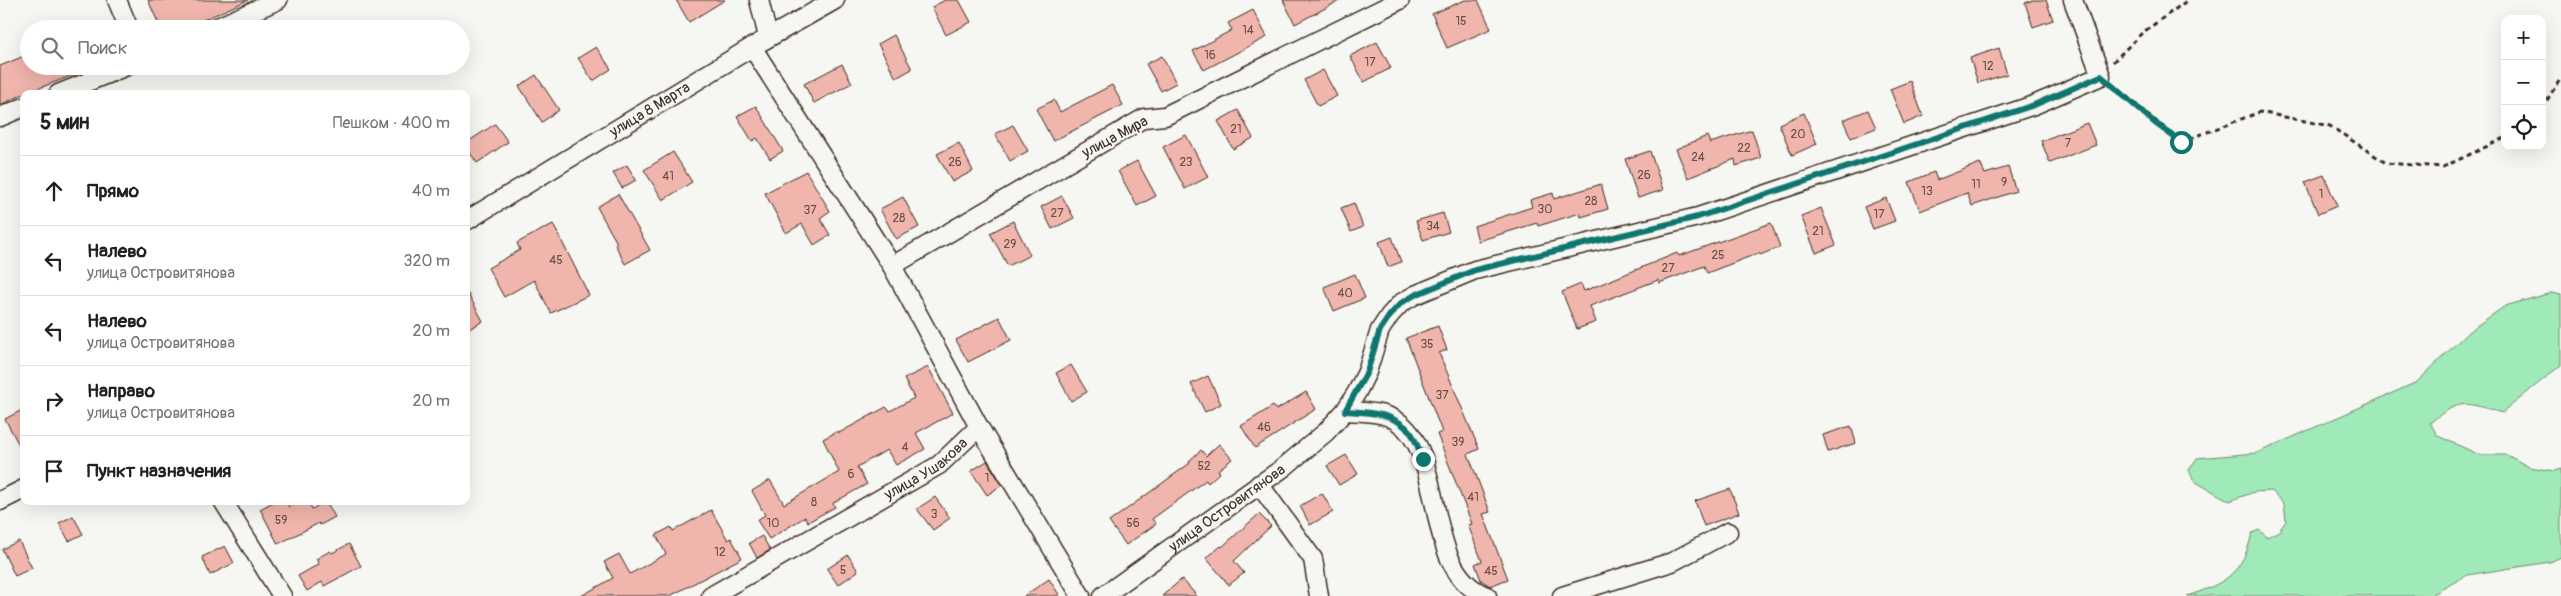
<!DOCTYPE html>
<html lang="ru">
<meta charset="utf-8">
<style>
body{margin:0;font-family:Pangolin,sans-serif;background:#f6f6f6;color:#202124}
.controls{position:absolute;right:15px;top:15px;display:grid;overflow:hidden;border-radius:10px;box-shadow:0 5px 20px #0002}
.controls button{width:45px;height:45px;display:grid;place-items:center;padding:0;border:0;border-bottom:1px solid #e0e0e0;background:#fff;color:#202124;font:25px sans-serif}
.stop{position:absolute;width:15px;height:15px;margin:-11px;border:4px solid #0f766e;border-radius:50%;background:#fff}
.stop.end{background:#0f766e;border-color:#fff;box-shadow:0 1px 5px #0008}
.list{margin:0;padding:0;list-style:none}
h2{display:flex;justify-content:space-between;align-items:center;height:65px;margin:0;padding:0 20px;font-size:21px}
h2 small{font-size:16px;font-weight:400;color:#757577}
.list li{display:grid;grid-template-columns:32px 1fr auto;gap:15px;align-items:center;box-sizing:border-box;height:70px;padding:0 20px;border-top:1px solid #e0e0e0}
.list b{display:block;font-size:19px;white-space:nowrap}
.list p{margin:0;font-size:16px;white-space:nowrap;color:#757577}
.list em{font-size:16px;font-style:normal;color:#757577}
.icon{flex:none;width:28px;height:28px;fill:none;stroke:currentColor;stroke-width:2;stroke-linecap:round;stroke-linejoin:round}
.map{position:relative;flex:none;width:2561px;height:596px;overflow:hidden}
.search{position:absolute;background:#fff;box-shadow:0 5px 20px #0002;left:20px;top:20px;width:450px;height:55px;display:flex;align-items:center;gap:12px;box-sizing:border-box;padding:0 18px;border-radius:28px;color:#757577;font-size:19px}
.panel{position:absolute;background:#fff;box-shadow:0 5px 20px #0002;left:20px;top:90px;width:450px;height:415px;border-radius:10px}
.map>svg:first-child{display:block}
.green{fill:#a0e9b8;stroke:#6e8a6b}
.building{fill:#f0b5ac;stroke:#3b2a1e}
.lines{fill:none;stroke-linecap:round;stroke-linejoin:round}
.minor-casing{stroke:#3b2a1e;stroke-width:21}
.path{stroke:#3b2a1e;stroke-width:3;stroke-dasharray:5 4;stroke-linecap:butt}
.minor{stroke:#f6f6f2;stroke-width:18}
.route{stroke:#0f766e;stroke-width:6}
.labels{text-anchor:middle;dominant-baseline:central;stroke-width:4.5;stroke-linejoin:round;paint-order:stroke}
.number-label{font-size:12px;fill:#684d42}
.street-label{font-size:15px;fill:#3b2a1e;stroke:#f6f6f2}
</style>
<div class="map">
<svg width="2561" height="596" viewBox="0 0 2561 596">
<rect width="100%" height="100%" fill="#f6f6f2"/>
<filter id="ink" filterUnits="userSpaceOnUse"><feTurbulence type="fractalNoise" baseFrequency=".02" numOctaves="2"/><feDisplacementMap in="SourceGraphic" scale="10" xChannelSelector="R" yChannelSelector="G"/><feConvolveMatrix kernelMatrix="1 2 1 2 8 2 1 2 1" color-interpolation-filters="sRGB"/></filter>
<g filter="url(#ink)">
<path class="green" d="M2551,293L2561,295V365L2502,413C2467,403 2461,397 2430,423L2438,436L2480,455H2507L2529,467L2554,471L2561,469V557L2550,562L2467,575L2430,596H2187C2224,584 2243,574 2252,533L2259,530L2267,537L2279,531L2286,521L2284,504L2272,491L2254,492L2230,501L2194,481L2189,470L2197,458L2257,453L2417,382L2468,332L2505,306Z"/>
<path class="building" d="M148,0H248L183,29H161Z
M676,0H725L689,22Z
M945,0H959L971,22L946,35L932,7Z
M1283,0H1341L1295,24Z
M1465,0H1478L1491,29L1447,48L1432,14Z
M2033,0H2046L2053,20L2033,27L2025,3Z
M1253,10L1267,37L1204,70L1193,51L1232,30L1228,23Z
M894,35L912,69L896,78L878,44Z
M1377,42L1391,68L1364,82L1350,56Z
M596,47L611,69L593,81L578,58Z
M1999,48L2007,74L1978,83L1970,58Z
M29,54V66L94,67L24,94L0,105V66Z
M1162,56L1176,83L1161,91L1146,64Z
M842,64L852,83L814,103L804,84Z
M1323,70L1337,96L1318,106L1304,80Z
M536,75L559,110L542,122L519,86Z
M1910,81L1923,116L1904,124L1890,89Z
M1112,85L1123,105L1053,141L1036,109L1054,100L1060,112Z
M756,106L783,151L770,159L757,138L752,141L737,116Z
M1238,110L1253,138L1233,149L1218,121Z
M1868,110L1876,128L1851,138L1843,120Z
M1804,113L1817,144L1792,155L1779,124Z
M2087,123L2096,145L2050,163L2041,141Z
M495,124L508,142L477,163L466,147V143Z
M1013,125L1028,151L1010,161L995,134Z
M1752,130L1761,158L1736,166L1735,159L1688,178L1676,149L1707,136L1710,143Z
M1186,135L1208,177L1185,189L1163,147Z
M959,143L973,171L952,182L937,154Z
M1650,151L1663,190L1638,198L1625,159Z
M673,152L692,182L663,200L644,170Z
M1137,161L1156,196L1137,206L1118,171Z
M1980,163L1985,174L2008,167L2016,191L1972,206L1967,193L1920,211L1909,182L1934,172L1937,180Z
M627,165L636,180L622,188L613,173Z
M806,171L830,211L820,218L830,235L814,245L802,224L786,233L765,193Z
M2324,175L2337,206L2318,214L2305,182Z
M1601,184L1608,209L1581,217L1580,213L1538,226L1537,223L1478,241L1474,226L1532,207L1530,200L1553,193L1554,199Z
M618,194L650,250L625,264L615,244L617,243L597,207Z
M1062,196L1074,218L1052,229L1041,207Z
M903,197L919,227L896,239L880,209Z
M1886,198L1895,221L1873,229L1864,207Z
M1354,203L1363,227L1351,232L1341,208Z
M1821,208L1836,245L1816,253L1801,216Z
M1443,213L1449,232L1423,240L1416,221Z
M1013,221L1030,255L1008,266L990,233Z
M1771,223L1780,247L1760,255L1759,253L1707,273L1704,266L1659,283L1658,280L1590,306L1596,322L1577,329L1562,292L1581,284L1584,291L1677,253L1679,256Z
M553,224L589,295L551,313L534,280L504,297L488,268L520,250L517,243Z
M1392,237L1401,262L1388,267L1379,242Z
M1355,274L1365,298L1334,311L1324,287Z
M466,290L483,321L466,331Z
M999,317L1011,340L968,362L956,340Z
M1438,326L1447,350L1439,353L1479,449L1468,454L1490,512L1483,514L1508,579L1490,586L1481,580L1475,564L1482,561L1468,525L1472,524L1437,434L1442,432L1406,338Z
M1071,365L1087,392L1071,401L1056,373Z
M928,367L953,413L916,433L925,449L896,465L887,450L857,467L867,484L833,503L835,507L808,522L805,517L769,539L757,520L765,515L752,491L770,480L784,504L839,472L823,439L838,431L839,433L886,407L890,411L914,398L904,379Z
M1208,376L1221,404L1205,412L1191,384Z
M1306,392L1316,409L1255,448L1241,426L1273,406L1276,410Z
M24,409V454L5,419Z
M1851,426L1856,443L1828,452L1823,435Z
M1219,444L1232,459L1218,470L1220,472L1208,483L1206,480L1152,519L1156,524L1126,545L1109,522L1190,463L1189,461L1201,450L1206,456Z
M1346,455L1358,474L1339,485L1327,466Z
M987,461L1002,485L987,495L971,471Z
M1730,489L1739,513L1704,526L1695,501Z
M1322,493L1333,512L1310,525L1300,506Z
M935,497L950,518L933,530L917,509Z
M275,501H286L289,507L300,501H308L312,509L326,501L335,517L320,525L319,523L278,544L260,509Z
M711,510L728,540L731,538L742,558L670,596H581L613,578L604,562L619,554L630,574L666,554L656,535L671,527L673,531Z
M1259,514L1271,526L1234,561L1244,573L1229,585L1206,558L1221,546L1222,547Z
M73,516L83,534L69,541L59,523Z
M762,536L770,550L757,558L749,543Z
M19,541L32,568L15,576L2,549Z
M349,544L361,566L324,586L322,582L307,591L298,576L319,564L316,559L330,551L332,553Z
M225,546L234,563L210,575L202,557Z
M848,555L858,571L838,585L827,569Z
M1049,579L1060,596H1024Z
M1182,579L1197,596H1162Z"/>
<g class="lines">
<defs>
<g id="minor">
<path d="M117,0L129,29"/>
<path d="M759,0L768,37"/>
<path d="M213,29L278,0"/>
<path d="M58,94L127,66"/>
<path d="M0,117L24,107"/>
<path id="s1" d="M466,221L752,47L835,0"/>
<path d="M892,266L1144,118L1165,116L1400,0"/>
<path d="M1345,411C1361,412 1383,411 1397,421C1448,455 1421,573 1487,596"/>
<path d="M979,427L1081,596"/>
<path d="M1259,484L1313,559L1319,596"/>
<path d="M0,501L24,489"/>
<path d="M223,501L282,596"/>
<path id="s2" d="M711,596L939,465L979,427L892,266L752,47"/>
<path id="s3" d="M1103,596L1283,468L1326,432L1345,411L1357,392L1367,372L1380,330L1390,315L1401,303L1415,295L1475,270L1698,217L2034,105L2101,76L2073,0"/>
<path d="M1562,596L1672,562L1728,532"/>
</g>
</defs>
<use href="#minor" class="minor-casing"/>
<path class="path" d="M2113,62L2142,33L2188,0
M2112,85L2181,142L2260,112L2330,126L2386,163L2443,167L2505,138
M2542,108L2561,78"/>
<use href="#minor" class="minor"/>
</g>
</g>
<g class="lines" filter="url(#ink)">
<path class="route" d="M1423,459C1419,451 1416,440 1411,433C1396,413 1368,412 1345,411L1367,372L1380,330L1390,315L1401,303L1415,295L1475,270L1698,217L2034,105L2101,76L2155,123L2181,142"/>
</g>
<g class="labels">
<g class="number-label">
<text x="1461" y="21">15</text>
<text x="1248" y="30">14</text>
<text x="1210" y="55">16</text>
<text x="1370" y="62">17</text>
<text x="1988" y="66">12</text>
<text x="1236" y="129">21</text>
<text x="1798" y="134">20</text>
<text x="2068" y="143">7</text>
<text x="1744" y="148">22</text>
<text x="1698" y="157">24</text>
<text x="955" y="162">26</text>
<text x="1186" y="162">23</text>
<text x="1644" y="175">26</text>
<text x="668" y="176">41</text>
<text x="2004" y="182">9</text>
<text x="1976" y="184">11</text>
<text x="1927" y="191">13</text>
<text x="2321" y="194">1</text>
<text x="1591" y="201">28</text>
<text x="1545" y="209">30</text>
<text x="810" y="210">37</text>
<text x="1057" y="213">27</text>
<text x="1879" y="214">17</text>
<text x="899" y="218">28</text>
<text x="1433" y="226">34</text>
<text x="1818" y="231">21</text>
<text x="1010" y="244">29</text>
<text x="1718" y="255">25</text>
<text x="556" y="260">45</text>
<text x="1668" y="268">27</text>
<text x="1345" y="293">40</text>
<text x="1427" y="344">35</text>
<text x="1442" y="395">37</text>
<text x="1264" y="427">46</text>
<text x="1458" y="442">39</text>
<text x="905" y="447">4</text>
<text x="1204" y="466">52</text>
<text x="851" y="474">6</text>
<text x="987" y="478">1</text>
<text x="1473" y="497">41</text>
<text x="814" y="502">8</text>
<text x="934" y="514">3</text>
<text x="281" y="520">59</text>
<text x="773" y="523">10</text>
<text x="1133" y="523">56</text>
<text x="720" y="552">12</text>
<text x="843" y="570">5</text>
<text x="1491" y="571">45</text>
</g>
<g class="street-label">
<text stroke="none"><textPath href="#s1" startOffset="215">улица 8 Марта</textPath></text>
<text transform="translate(1115 137) rotate(-28)">улица Мира</text>
<text stroke="none"><textPath href="#s2" startOffset="250">улица Ушакова</textPath></text>
<text stroke="none"><textPath href="#s3" startOffset="152">улица Островитянова</textPath></text>
</g>
</g>
</svg>
<div class="controls">
<button>+</button>
<button>−</button>
<button><svg class="icon" aria-label="locate" viewBox="0 0 24 24"><circle cx="12" cy="12" r="6"/><path d="M12 2v4M12 18v4M2 12h4M18 12h4"/></svg></button>
</div>
<div class="stop" style="left:2181px;top:142px"></div>
<div class="stop end" style="left:1423px;top:459px"></div>
<div class="search"><svg class="icon" aria-label="search" viewBox="0 0 24 24"><circle cx="10" cy="10" r="6"/><path d="M15 15l6 6"/></svg>Поиск</div>
<section class="panel">
<h2>5 мин<small>Пешком · 400 m</small></h2>
<ul class="list">
<li><svg class="icon" aria-label="ahead" viewBox="0 0 24 24"><path d="M12 20V5M6 11l6-6 6 6"/></svg><div><b>Прямо</b></div><em>40 m</em></li>
<li><svg class="icon" aria-label="left" viewBox="0 0 24 24"><path d="M17 20v-9H6M10 6l-5 5 5 5"/></svg><div><b>Налево</b><p>улица Островитянова</p></div><em>320 m</em></li>
<li><svg class="icon" aria-label="left" viewBox="0 0 24 24"><path d="M17 20v-9H6M10 6l-5 5 5 5"/></svg><div><b>Налево</b><p>улица Островитянова</p></div><em>20 m</em></li>
<li><svg class="icon" aria-label="right" viewBox="0 0 24 24"><path d="M7 20v-9h11M14 6l5 5-5 5"/></svg><div><b>Направо</b><p>улица Островитянова</p></div><em>20 m</em></li>
<li><svg class="icon" aria-label="arrive" viewBox="0 0 24 24"><path d="M6 21V4h12l-3 4 3 4H6"/></svg><div><b>Пункт назначения</b></div></li>
</ul>
</section>
</div>
